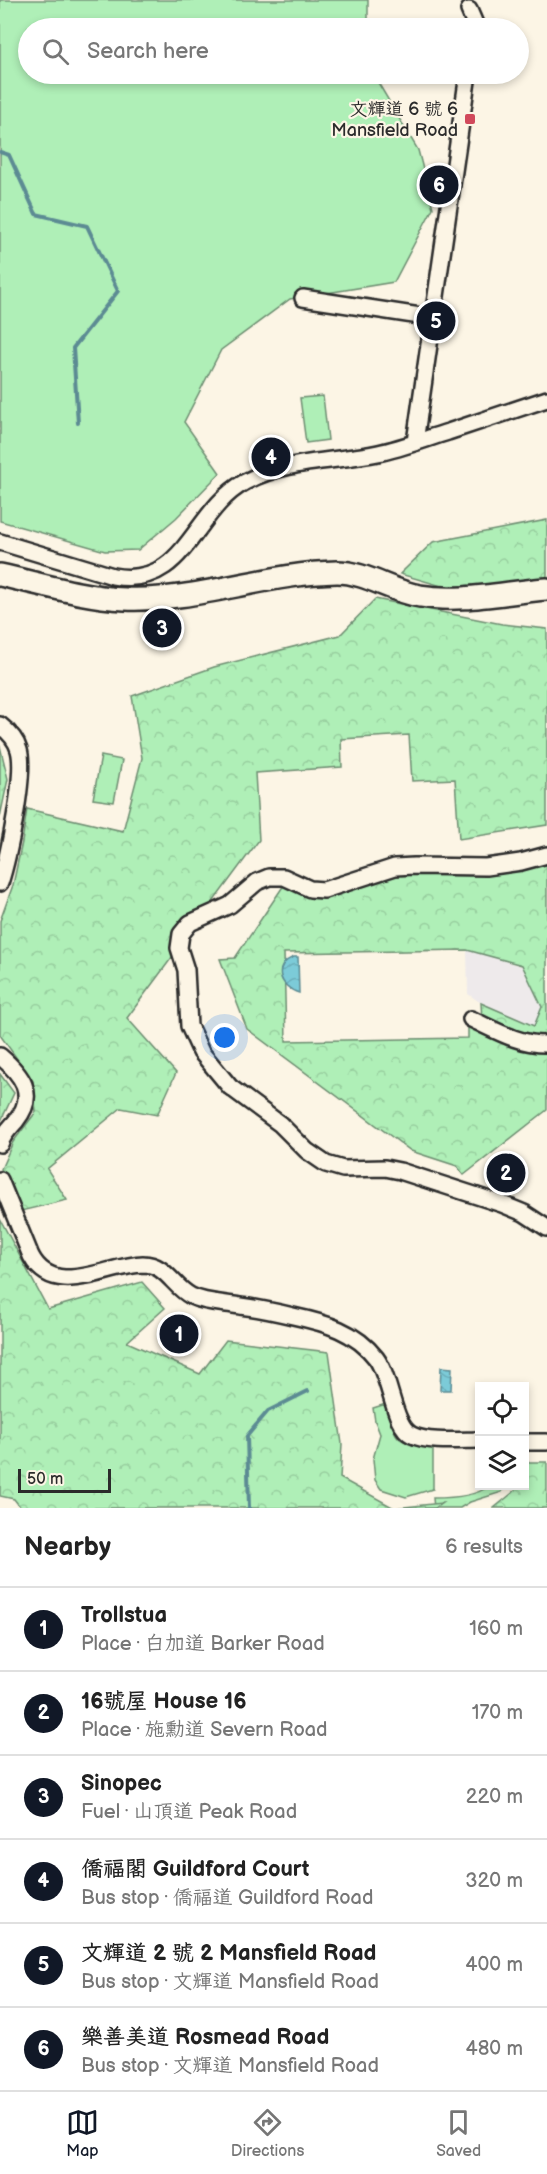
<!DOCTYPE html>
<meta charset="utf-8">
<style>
body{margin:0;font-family:"Balsamiq Sans","LXGW WenKai TC",sans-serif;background:#f6f6f6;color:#222}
.controls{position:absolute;right:18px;bottom:18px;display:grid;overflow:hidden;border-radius:0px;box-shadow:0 3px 9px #0003}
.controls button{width:54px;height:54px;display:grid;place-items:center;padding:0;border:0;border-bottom:2px solid #e0e0e0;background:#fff;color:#222;font:30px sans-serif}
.scale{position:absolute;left:18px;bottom:15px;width:93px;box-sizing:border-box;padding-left:6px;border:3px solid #2b2b2b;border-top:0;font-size:16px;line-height:21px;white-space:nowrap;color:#2b2b2b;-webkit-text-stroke:4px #fcf5e5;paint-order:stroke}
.you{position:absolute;left:225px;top:1038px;width:21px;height:21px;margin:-15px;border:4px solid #fff;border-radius:50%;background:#1a73e8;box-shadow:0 0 0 9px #1a73e833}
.badge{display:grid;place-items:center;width:39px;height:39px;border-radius:50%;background:#111827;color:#fff;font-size:20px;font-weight:700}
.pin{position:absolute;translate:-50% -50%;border:3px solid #fff;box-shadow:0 2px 6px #0006}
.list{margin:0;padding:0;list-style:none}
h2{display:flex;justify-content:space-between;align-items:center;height:78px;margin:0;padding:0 24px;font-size:26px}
h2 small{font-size:20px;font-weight:400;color:#767676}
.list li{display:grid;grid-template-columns:39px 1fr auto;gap:18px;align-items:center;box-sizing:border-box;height:84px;padding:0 24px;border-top:2px solid #e0e0e0}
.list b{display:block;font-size:22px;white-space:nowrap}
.list p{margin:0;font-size:20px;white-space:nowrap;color:#767676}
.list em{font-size:20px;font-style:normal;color:#767676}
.icon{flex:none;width:33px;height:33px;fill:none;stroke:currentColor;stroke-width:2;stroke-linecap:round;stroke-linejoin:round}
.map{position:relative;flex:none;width:547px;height:1508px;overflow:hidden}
.search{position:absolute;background:#fff;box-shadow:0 3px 9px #0003;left:18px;right:18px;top:18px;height:66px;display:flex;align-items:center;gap:15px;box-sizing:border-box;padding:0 21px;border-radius:33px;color:#767676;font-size:22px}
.sheet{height:582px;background:#fff}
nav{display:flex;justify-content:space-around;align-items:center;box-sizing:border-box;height:84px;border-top:2px solid #e0e0e0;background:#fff;font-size:16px;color:#767676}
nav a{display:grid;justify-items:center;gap:3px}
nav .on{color:#111827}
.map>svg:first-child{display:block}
.built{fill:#eeeaeb}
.green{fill:#afefb7;stroke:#6d8d71;stroke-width:1.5}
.forest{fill:url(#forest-crowns);stroke:#6d8d71;stroke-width:1.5}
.water{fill:url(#water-waves);stroke:#5c8b93;stroke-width:1.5}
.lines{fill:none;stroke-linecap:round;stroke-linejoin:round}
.stream{stroke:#5c8b93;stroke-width:4}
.street-casing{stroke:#2b2b2b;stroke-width:20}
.secondary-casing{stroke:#2b2b2b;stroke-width:26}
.street{stroke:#fcf5e5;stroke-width:15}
.secondary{stroke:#fcf5e5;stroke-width:21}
.poi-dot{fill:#d1495b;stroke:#fcf5e5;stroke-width:2}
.labels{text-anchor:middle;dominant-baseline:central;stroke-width:4.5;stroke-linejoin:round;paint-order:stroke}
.poi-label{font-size:18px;fill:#2b2b2b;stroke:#fcf5e5;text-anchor:end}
</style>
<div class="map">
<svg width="547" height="1508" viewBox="0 0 547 1508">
<defs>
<pattern id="forest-crowns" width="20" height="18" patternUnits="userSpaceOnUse" patternTransform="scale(1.5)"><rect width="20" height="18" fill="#afefb7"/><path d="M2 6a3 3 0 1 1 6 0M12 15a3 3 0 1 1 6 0" fill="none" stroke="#97cd9e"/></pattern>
<pattern id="water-waves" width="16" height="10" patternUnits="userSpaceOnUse" patternTransform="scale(1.5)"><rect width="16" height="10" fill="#7ccbd8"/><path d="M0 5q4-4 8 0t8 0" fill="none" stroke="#6baeba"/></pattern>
</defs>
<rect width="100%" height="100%" fill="#fcf5e5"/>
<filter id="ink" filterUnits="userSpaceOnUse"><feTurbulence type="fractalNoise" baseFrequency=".0167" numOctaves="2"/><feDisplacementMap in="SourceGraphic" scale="12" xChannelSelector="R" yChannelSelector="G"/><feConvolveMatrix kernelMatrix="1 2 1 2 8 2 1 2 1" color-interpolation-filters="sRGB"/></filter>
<g filter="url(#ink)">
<path class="built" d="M467,950L522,966L542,1007L534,1026L481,1003L468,994Z"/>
<path class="green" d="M0,0H368V28H28V74H373L418,150L433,208L394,282L290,299L221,350L184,422L220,473L176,518L138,550L105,551L0,521Z
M323,396L328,440L306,443L300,398Z
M101,756L122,760L114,802L93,799Z
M386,1404C397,1441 393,1443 433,1445V1489L406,1497L381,1489L375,1480L373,1459L380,1434L375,1421L373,1408Z
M489,1486H504L502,1492L470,1502L460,1508H434L433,1498C451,1498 475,1497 489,1486Z"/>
<path class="forest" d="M547,520V582L445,587L400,574L433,542Z
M375,599L502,624L547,629V825L459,839L455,779L412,781L409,735L341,739L342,767L255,773L259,840L127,1018L176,1073L157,1115L121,1108L47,1169L67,1200L21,1211L1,1169L13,1142L36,1112L33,1081L0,1035V921L13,885L22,842L27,809L123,831L142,758L132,696L214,667L340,635Z
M0,746L8,779L0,817Z
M539,863L547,865V1040L532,1039L482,1019L481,1003L534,1026L542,1007L522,965L467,950L284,953L286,1041L468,1038V1022L547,1049V1110L464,1175L457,1166L411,1151L247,1029L220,959L235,958L286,882L311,894L387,874Z
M0,1074L14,1093L0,1123Z
M0,1219L48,1309L142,1282L165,1308L127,1342L200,1374L226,1340L329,1352L342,1444L340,1478L394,1508L442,1503L435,1508H21L14,1499L0,1496Z
M525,1462H547V1508H494L516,1490V1486H524Z"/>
<path class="water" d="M294,957H298L299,993C279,987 272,965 294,957Z
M441,1367L452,1368L451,1390H440Z"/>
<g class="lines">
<path class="stream" d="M0,152L9,155L36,214L87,226L118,291L73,348L78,423
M249,1508L247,1436L268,1411L308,1391"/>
<defs>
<path id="street" d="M469,10L475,24L474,28
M303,298L433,318
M415,442L468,74
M0,542L113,576C186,589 192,511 245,482C285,460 335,462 378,453C402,448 425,439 448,432C481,421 514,410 547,399
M0,725C9,732 16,739 19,750C26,774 8,858 0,883
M547,855L521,862L486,867L414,866L395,867L324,890L310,889L284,877H269L257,882L230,905L190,923L181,934L179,948L186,970L189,1026L201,1052L230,1087L280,1124L307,1151L326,1164L343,1169L385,1168L400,1171L502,1204L524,1213L547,1228
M471,1019C495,1030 520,1045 547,1044
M0,1056C21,1074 38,1094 16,1121C10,1128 3,1134 0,1144
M0,1180L31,1256C54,1300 107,1265 143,1264C166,1264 173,1287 191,1296C205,1303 224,1303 240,1306C258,1308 276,1312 293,1316C326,1323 355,1331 376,1358C391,1378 393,1426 412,1435C428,1443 461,1440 480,1440
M524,1442H547"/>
<path id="secondary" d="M0,575C41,584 83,597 125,599C196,602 266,573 337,572C366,572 392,592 420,596C462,603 505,592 547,589"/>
</defs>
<use href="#street" class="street-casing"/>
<use href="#secondary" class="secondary-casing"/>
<use href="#street" class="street"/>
<use href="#secondary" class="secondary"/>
</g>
</g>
<rect class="poi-dot" x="464" y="113" width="12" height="12" rx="3"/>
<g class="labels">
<g class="poi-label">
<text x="458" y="109">文輝道 6 號 6<tspan x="458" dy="21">Mansfield Road</tspan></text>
</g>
</g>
</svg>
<div class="controls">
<button><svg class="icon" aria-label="locate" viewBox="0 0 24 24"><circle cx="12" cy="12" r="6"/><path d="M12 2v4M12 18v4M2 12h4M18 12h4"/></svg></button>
<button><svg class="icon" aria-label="layers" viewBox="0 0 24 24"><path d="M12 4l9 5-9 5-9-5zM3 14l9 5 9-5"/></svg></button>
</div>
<div class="scale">50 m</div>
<div class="you"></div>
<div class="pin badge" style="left:179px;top:1334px">1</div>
<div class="pin badge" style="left:506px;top:1173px">2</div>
<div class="pin badge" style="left:162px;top:628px">3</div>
<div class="pin badge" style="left:271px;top:457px">4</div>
<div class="pin badge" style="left:436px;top:321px">5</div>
<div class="pin badge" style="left:439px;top:185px">6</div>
<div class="search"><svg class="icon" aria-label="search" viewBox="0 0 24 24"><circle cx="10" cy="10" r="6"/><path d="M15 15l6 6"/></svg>Search here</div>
</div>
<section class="sheet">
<h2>Nearby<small>6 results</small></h2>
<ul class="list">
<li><span class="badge">1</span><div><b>Trollstua</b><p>Place · 白加道 Barker Road</p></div><em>160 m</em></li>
<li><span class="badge">2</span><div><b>16號屋 House 16</b><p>Place · 施勳道 Severn Road</p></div><em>170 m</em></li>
<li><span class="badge">3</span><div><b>Sinopec</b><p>Fuel · 山頂道 Peak Road</p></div><em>220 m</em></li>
<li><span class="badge">4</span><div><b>僑福閣 Guildford Court</b><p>Bus stop · 僑福道 Guildford Road</p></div><em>320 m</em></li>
<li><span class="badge">5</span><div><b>文輝道 2 號 2 Mansfield Road</b><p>Bus stop · 文輝道 Mansfield Road</p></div><em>400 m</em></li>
<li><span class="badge">6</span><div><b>樂善美道 Rosmead Road</b><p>Bus stop · 文輝道 Mansfield Road</p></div><em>480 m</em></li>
</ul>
</section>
<nav>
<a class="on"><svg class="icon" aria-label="map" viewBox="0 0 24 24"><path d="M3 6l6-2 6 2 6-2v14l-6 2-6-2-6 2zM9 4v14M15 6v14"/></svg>Map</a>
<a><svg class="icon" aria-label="directions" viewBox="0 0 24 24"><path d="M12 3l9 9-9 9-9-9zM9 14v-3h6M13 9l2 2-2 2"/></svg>Directions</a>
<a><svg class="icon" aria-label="saved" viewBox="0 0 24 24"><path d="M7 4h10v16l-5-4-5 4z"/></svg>Saved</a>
</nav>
